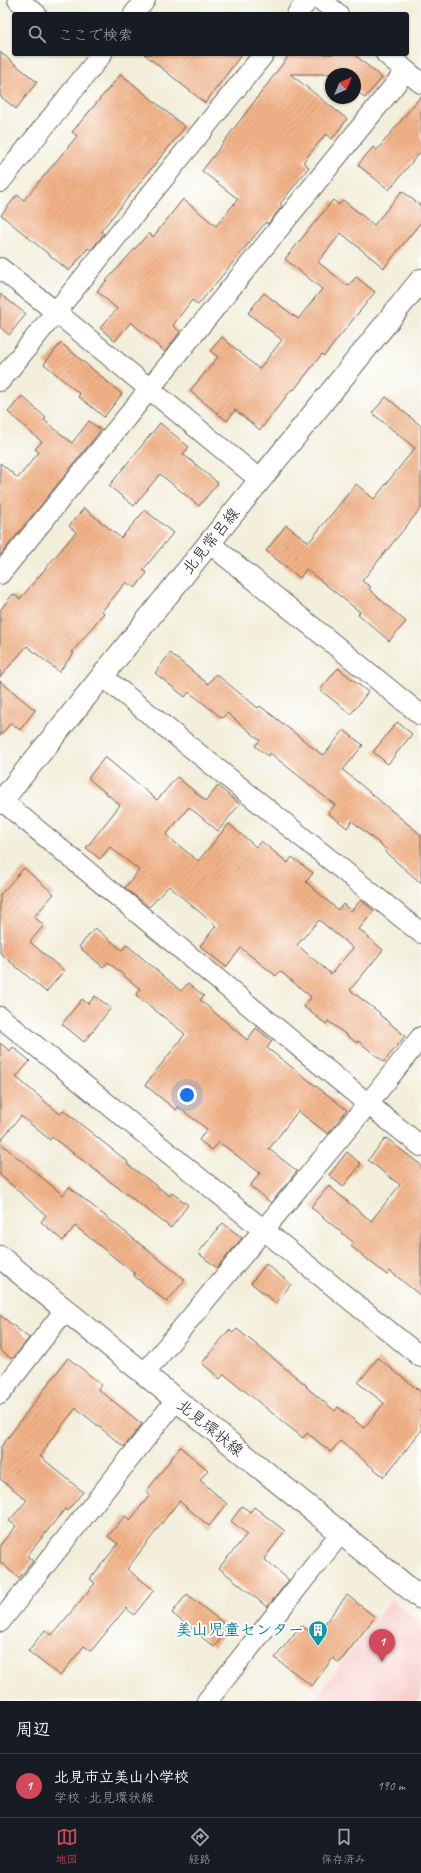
<!DOCTYPE html>
<html lang="ja">
<meta charset="utf-8">
<style>
body{margin:0;font-family:Caveat,"Klee One",sans-serif;background:#20242c;color:#f1f3f6}
.compass{position:absolute;left:325px;top:68px;width:36px;height:36px;border-radius:50%;background:#171b24;box-shadow:0 1px 3px #0004;rotate:44deg}
.you{position:absolute;left:187px;top:1095px;width:14px;height:14px;margin:-10px;border:3px solid #fff;border-radius:50%;background:#1a73e8;box-shadow:0 0 0 6px #1a73e833}
.badge{display:grid;place-items:center;width:26px;height:26px;border-radius:50%;background:#d1495b;color:#fff;font-size:13px;font-weight:700}
.pin{position:absolute;translate:-50% -33px;filter:drop-shadow(0 1px 2px #0008)}
.pin::after{content:'';position:absolute;top:21px;width:14px;height:12px;background:inherit;clip-path:polygon(0 0,100% 0,50% 100%)}
.list{margin:0;padding:0;list-style:none}
h2{display:flex;justify-content:space-between;align-items:center;height:52px;margin:0;padding:0 16px;font-size:17px}
h2 small{font-size:13px;font-weight:400;color:#9ea1a6}
.list li{display:grid;grid-template-columns:26px 1fr auto;gap:12px;align-items:center;box-sizing:border-box;height:64px;padding:0 16px;border-top:1px solid #363941}
.list b{display:block;font-size:15px;white-space:nowrap}
.list p{margin:0;font-size:13px;white-space:nowrap;color:#9ea1a6}
.list em{font-size:13px;font-style:normal;color:#9ea1a6}
.icon{flex:none;width:22px;height:22px;fill:none;stroke:currentColor;stroke-width:2;stroke-linecap:round;stroke-linejoin:round}
.map{position:relative;flex:none;width:421px;height:1701px;overflow:hidden}
.search{position:absolute;background:#171b24;box-shadow:0 1px 3px #0004;left:12px;right:12px;top:12px;height:44px;display:flex;align-items:center;gap:10px;box-sizing:border-box;padding:0 14px;border-radius:4px;color:#9ea1a6;font-size:15px}
.sheet{height:116px;background:#171b24}
nav{display:flex;justify-content:space-around;align-items:center;box-sizing:border-box;height:56px;border-top:1px solid #363941;background:#171b24;font-size:11px;color:#9ea1a6}
nav a{display:grid;justify-items:center;gap:2px}
nav .on{color:#d1495b}
.map>svg:first-child{display:block}
.built{fill:#f7d0cd}
.building{fill:url(#building-hatch);fill-rule:evenodd}
.lines{fill:none;stroke-linecap:round;stroke-linejoin:round}
.minor-casing{stroke:#67665e;stroke-width:22}
.secondary-casing{stroke:#67665e;stroke-width:24}
.primary-casing{stroke:#67665e;stroke-width:24}
.minor{stroke:#fff;stroke-width:20}
.secondary{stroke:#fff;stroke-width:22}
.primary{stroke:#fff;stroke-width:22}
.labels{text-anchor:middle;dominant-baseline:central;stroke-width:4;stroke-linejoin:round;paint-order:stroke}
.street-label{font-size:16px;fill:#1c1c1c;stroke:#fff}
.culture-label{font-size:16px;font-weight:bold;fill:#0d838f;stroke:#fff;text-anchor:end}
</style>
<div class="map">
<svg width="421" height="1701" viewBox="0 0 421 1701">
<defs>
<pattern id="building-hatch" width="6" height="6" patternUnits="userSpaceOnUse"><rect width="6" height="6" fill="#f2b288"/><path d="M-1 1l2-2M0 6l6-6M5 7l2-2" fill="none" stroke="#cf9875"/></pattern>
</defs>
<rect width="100%" height="100%" fill="#fff"/>
<filter id="ink" filterUnits="userSpaceOnUse"><feTurbulence type="fractalNoise" baseFrequency=".025" numOctaves="2"/><feDisplacementMap in="SourceGraphic" scale="8" xChannelSelector="R" yChannelSelector="G"/><feConvolveMatrix kernelMatrix="1 2 1 2 8 2 1 2 1" color-interpolation-filters="sRGB"/></filter>
<filter id="wash" filterUnits="userSpaceOnUse"><feTurbulence type="fractalNoise" baseFrequency=".012" numOctaves="4" result="noise"/><feDisplacementMap in="SourceGraphic" scale="16" xChannelSelector="R" yChannelSelector="G"/><feGaussianBlur stdDeviation="0.9" result="paint"/><feColorMatrix in="noise" values="0 0 0 0 0 0 0 0 0 0 0 0 0 0 0 0 0 1.4 0 .05"/><feComposite in="paint" operator="in"/></filter>
<g filter="url(#wash)">
<rect width="100%" height="100%" fill="#f2eeda"/>
<path class="built" d="M391,1599L421,1624V1701H313Z"/>
<g id="blocks">
<path class="building" d="M0,52L37,82L16,109L0,96Z
M144,54H242L205,103Z
M290,54H354L382,78L365,98L355,89V74H290L347,119L332,139L326,134L303,162L309,167L280,204L282,206L268,224L266,222L198,305L192,300L173,325L180,332L165,352L131,322L115,341L100,328L117,309L97,291L149,233L153,237L183,199L216,226L238,199L202,171Z
M121,74L185,127L101,231L104,234L91,250L88,248L69,271L1,215L17,195L24,200L77,136L72,132Z
M421,96V151L389,190L358,165L373,147L377,150Z
M402,191L421,206V222L384,268L341,233L318,262L348,286L356,277L375,292L324,356L322,354L294,390L292,389L260,430L235,410L227,421L190,391L218,357L210,351L222,337L259,369L282,340L248,313L264,293L298,319L322,289L285,259L333,200L339,205L343,200L374,225Z
M0,294L26,314L9,335L0,327Z
M61,343L122,394L104,417L78,396L80,394L44,364Z
M22,396L46,418L44,420L72,443L89,421L101,430L0,556V463L18,478L39,452L35,449L42,442L8,412Z
M386,397L421,426V508L362,581L371,587L369,589L406,622L389,641L358,614L360,612L306,569L300,578L266,551L286,525L309,542L356,484L374,499L415,448L372,413Z
M160,423L189,447L183,454L218,483L199,506L160,474L134,506L109,486Z
M84,508L121,538L145,510L173,533L143,570L147,573L135,588L126,582L102,611L104,613L72,652L74,653L59,672L27,646L0,677V610L13,594L20,599L76,532L69,526Z
M170,653L208,684L216,674L258,708L260,706L277,719L321,754L324,755L344,730L363,745L343,770L421,835V883L385,852L387,850L352,821L347,828L328,813L335,805L270,753L268,756L255,746L260,740L227,713L222,718L189,692L185,697L155,673Z
M338,668L368,692L351,714L320,690Z
M0,681L35,710L20,730L11,723L0,736Z
M397,722L412,734L388,764L373,752Z
M105,757L157,800L177,777L206,801L218,786L240,804L218,831L189,807L166,835L198,861L229,824L256,847L261,841L288,863L292,857L313,873L306,882L338,910L343,904L351,911L361,900L374,911L359,929L383,950L350,990L380,1013L379,1014L405,1036L384,1062L358,1041L357,1043L328,1021L326,1024L304,1007L311,997L280,971L276,976L241,948L226,967L200,946L216,926L169,886L149,907L125,888L139,870L110,847L100,859L86,848L120,805L88,778ZM319,920L353,948L331,974L297,945Z
M24,868L54,894L34,917L44,925L30,942L64,971L46,992L0,953V895Z
M95,928L122,950L127,945L181,991L188,983L204,996L200,1000L247,1040L256,1028L272,1041L267,1048L347,1110L328,1134L298,1111L269,1149L297,1171L271,1203L250,1186L260,1173L219,1142L212,1150L199,1140L207,1129L178,1107L176,1110L145,1085L185,1034L136,995L140,989L108,962L103,967L79,947Z
M95,996L111,1008L84,1042L62,1024L82,999L88,1004Z
M0,1043L10,1051L13,1047L30,1061L16,1077L60,1114L63,1110L128,1162L127,1164L170,1196L172,1193L188,1205L171,1228L52,1137L50,1140L21,1116L0,1141Z
M386,1138L421,1165V1296L390,1271L387,1275L351,1246L354,1243L311,1207L329,1186L371,1221L400,1185L368,1160Z
M0,1143L63,1195L69,1187L185,1280L167,1302L134,1276L135,1274L75,1226L63,1241L41,1222L46,1215L0,1175Z
M347,1152L361,1164L343,1187L329,1175Z
M223,1223L242,1238L217,1268L198,1253Z
M266,1264L291,1284L276,1303L251,1283Z
M0,1315L29,1338L12,1359L0,1350Z
M237,1329L307,1386L306,1387L335,1411L338,1407L364,1428L384,1403L358,1383L378,1358L421,1392V1431L384,1477L340,1441L331,1452L307,1433L303,1438L224,1374L220,1379L202,1363L229,1330L233,1333Z
M68,1358L101,1384L98,1389L142,1424L124,1447L76,1408L47,1445L48,1446L40,1456L83,1492L67,1511L65,1509L27,1556L33,1561L19,1578L0,1562V1545L16,1526L9,1521L27,1500L0,1479V1448Z
M180,1447L208,1470L200,1480L227,1504L209,1526L179,1501L127,1569L154,1590L134,1615L126,1608L91,1651L84,1646L60,1676L28,1651L45,1630L52,1635L95,1583L90,1579L118,1544L108,1536L125,1516L130,1520L150,1495L146,1492Z
M242,1506L250,1512L254,1507L285,1531L264,1559L289,1580L267,1607L219,1568L247,1534L231,1521Z
M187,1594L229,1628L214,1647L172,1613Z
M347,1595L375,1617L339,1663L333,1658L312,1686L275,1658L301,1625L315,1636Z"/>
</g>
</g>
<g filter="url(#ink)">
<use href="#blocks" fill-opacity="0" stroke="#67665e" stroke-width="1"/>
<g class="lines">
<defs>
<path id="minor" d="M18,0L36,14
M321,0L338,14
M134,14L145,0
M297,14L308,0
M386,54L421,83
M0,182L102,54
M0,268L56,312L260,480
M0,381L264,54
M209,543L421,715
M0,574L406,71
M102,676L421,933
M0,799L368,1104L421,1146
M0,1017L421,1357
M144,1374L368,1104L421,1037
M0,1394L65,1310
M0,1622L176,1400
M207,1701L340,1534"/>
<path id="secondary" d="M0,1257L421,1598"/>
<path id="primary" d="M0,803L421,280"/>
</defs>
<use href="#minor" class="minor-casing"/>
<use href="#secondary" class="secondary-casing"/>
<use href="#primary" class="primary-casing"/>
<use href="#minor" class="minor"/>
<use href="#secondary" class="secondary"/>
<use href="#primary" class="primary"/>
</g>
</g>
<defs>
<symbol id="building-pin" viewBox="-11 -11 22 30"><path d="M0 17L-7.5 6A9.5 9.5 0 1 1 7.5 6Z" fill="#0f9aa8" stroke="#fff"/><path d="M-4-6H4V6H1V3H-1V6H-4ZM-2.5-4.3h1.7v1.8h-1.7ZM.8-4.3h1.7v1.8H.8ZM-2.5-1h1.7V.8h-1.7ZM.8-1h1.7V.8H.8Z" fill="#fff"/></symbol>
</defs>
<g fill-rule="evenodd">
<use href="#building-pin" x="307" y="1619" width="22" height="30"/>
</g>
<g class="labels">
<g class="street-label">
<text transform="translate(211 541) rotate(-51)">北見常呂線</text>
<text transform="translate(210 1428) rotate(39)">北見環状線</text>
</g>
<g class="culture-label">
<text x="304" y="1630">美山児童センター</text>
</g>
</g>
</svg>
<svg class="compass" viewBox="-18 -18 36 36"><path d="M0-13l5 13h-10z" fill="#e53935"/><path d="M0 13l5-13h-10z" fill="#9ea1a6"/></svg>
<div class="you"></div>
<div class="pin badge" style="left:382px;top:1662px">1</div>
<div class="search"><svg class="icon" aria-label="search" viewBox="0 0 24 24"><circle cx="10" cy="10" r="6"/><path d="M15 15l6 6"/></svg>ここで検索</div>
</div>
<section class="sheet">
<h2>周辺<small></small></h2>
<ul class="list">
<li><span class="badge">1</span><div><b>北見市立美山小学校</b><p>学校 · 北見環状線</p></div><em>190 m</em></li>
</ul>
</section>
<nav>
<a class="on"><svg class="icon" aria-label="map" viewBox="0 0 24 24"><path d="M3 6l6-2 6 2 6-2v14l-6 2-6-2-6 2zM9 4v14M15 6v14"/></svg>地図</a>
<a><svg class="icon" aria-label="directions" viewBox="0 0 24 24"><path d="M12 3l9 9-9 9-9-9zM9 14v-3h6M13 9l2 2-2 2"/></svg>経路</a>
<a><svg class="icon" aria-label="saved" viewBox="0 0 24 24"><path d="M7 4h10v16l-5-4-5 4z"/></svg>保存済み</a>
</nav>
